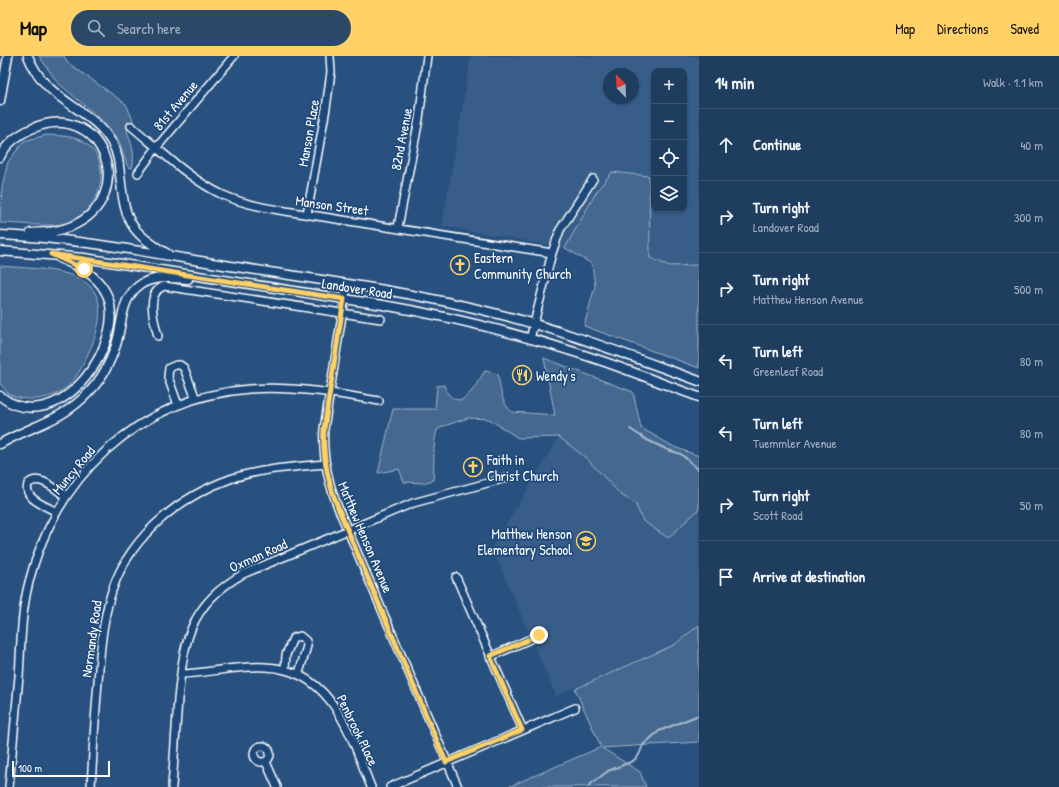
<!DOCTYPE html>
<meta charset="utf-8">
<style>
body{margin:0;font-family:"Patrick Hand",sans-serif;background:#2b4868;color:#f1f3f6}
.controls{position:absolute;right:12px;top:12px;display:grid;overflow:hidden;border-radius:8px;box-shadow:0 1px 3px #0004}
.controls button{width:36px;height:36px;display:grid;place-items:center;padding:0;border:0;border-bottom:1px solid #3c5674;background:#1e3d5f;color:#f1f3f6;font:20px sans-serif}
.compass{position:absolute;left:603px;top:12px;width:36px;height:36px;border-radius:50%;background:#1e3d5f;box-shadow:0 1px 3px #0004;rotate:337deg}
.scale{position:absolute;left:12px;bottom:10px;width:98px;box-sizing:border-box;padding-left:4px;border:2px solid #fff;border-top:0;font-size:11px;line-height:14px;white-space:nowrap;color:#fff;-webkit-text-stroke:3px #1f4a7a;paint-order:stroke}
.stop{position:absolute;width:12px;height:12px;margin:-9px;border:3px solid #ffd166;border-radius:50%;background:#fff}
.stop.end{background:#ffd166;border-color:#fff;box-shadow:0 1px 4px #0008}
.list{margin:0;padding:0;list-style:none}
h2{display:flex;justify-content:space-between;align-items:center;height:52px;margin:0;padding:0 16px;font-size:17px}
h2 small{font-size:13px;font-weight:400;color:#a1aebd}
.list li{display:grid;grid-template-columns:26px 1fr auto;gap:12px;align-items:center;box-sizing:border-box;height:72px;padding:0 16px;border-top:1px solid #3c5674}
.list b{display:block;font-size:15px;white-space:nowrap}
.list p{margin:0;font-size:13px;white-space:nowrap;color:#a1aebd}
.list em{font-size:13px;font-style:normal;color:#a1aebd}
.icon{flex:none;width:22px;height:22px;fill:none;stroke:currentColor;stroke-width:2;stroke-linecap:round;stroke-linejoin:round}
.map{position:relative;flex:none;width:699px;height:731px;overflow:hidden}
header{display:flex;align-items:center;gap:24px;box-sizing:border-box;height:56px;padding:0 20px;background:#ffd166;color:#111}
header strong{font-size:19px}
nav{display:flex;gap:22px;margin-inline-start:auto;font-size:14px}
.search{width:280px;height:36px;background:#2b4868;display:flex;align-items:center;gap:10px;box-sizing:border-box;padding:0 14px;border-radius:22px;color:#a1aebd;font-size:15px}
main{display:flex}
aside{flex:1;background:#1e3d5f}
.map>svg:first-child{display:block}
.built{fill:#375d88;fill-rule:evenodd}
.green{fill:#446890;stroke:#a2b4c8}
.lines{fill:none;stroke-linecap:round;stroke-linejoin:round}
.stream{stroke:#aabbcd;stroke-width:2}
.minor-casing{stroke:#fff;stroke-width:10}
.major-casing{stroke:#fff;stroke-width:11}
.minor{stroke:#1f4a7a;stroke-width:7}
.major{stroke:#1f4a7a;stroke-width:8}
.route{stroke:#ffd166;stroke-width:5}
.labels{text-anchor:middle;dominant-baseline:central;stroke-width:3.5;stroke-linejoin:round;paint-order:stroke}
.street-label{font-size:14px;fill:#fff;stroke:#1f4a7a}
.poi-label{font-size:14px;fill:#fff;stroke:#1f4a7a;text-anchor:start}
</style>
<header>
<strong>Map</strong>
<div class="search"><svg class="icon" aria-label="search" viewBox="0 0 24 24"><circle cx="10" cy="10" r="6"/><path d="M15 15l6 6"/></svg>Search here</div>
<nav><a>Map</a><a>Directions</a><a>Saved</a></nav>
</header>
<main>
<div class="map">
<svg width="699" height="731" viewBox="0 0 699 731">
<rect width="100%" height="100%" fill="#28517f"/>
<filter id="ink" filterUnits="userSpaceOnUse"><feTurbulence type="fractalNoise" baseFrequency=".025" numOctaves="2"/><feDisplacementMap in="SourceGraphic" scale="8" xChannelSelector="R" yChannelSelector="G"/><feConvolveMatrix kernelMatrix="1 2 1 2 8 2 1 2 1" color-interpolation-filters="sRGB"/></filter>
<g filter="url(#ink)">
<path class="built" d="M471,0H699V209L670,210L650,202L649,120L612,116L597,135L565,192L442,170ZM654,15H684V153H654ZM609,18H633V42H609Z
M559,381L586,402L621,439L635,447L643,465L667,481L699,453V568L674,589L556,640L492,492Z"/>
<path class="green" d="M39,0H64L68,7L126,48L133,64L127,75C131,86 136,99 132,112L128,111L118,84L104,66L57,26Z
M46,79C61,80 77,79 89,90C114,112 97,159 67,167C47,172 21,167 0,167L2,131L8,106L24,85Z
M612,116L649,120L650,202L670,210L699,209V312L584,270L595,230L592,208L565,192L597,135Z
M0,210C22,212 58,212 78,222C112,238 99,276 86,302C81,313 74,327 63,334C50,343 28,346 13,340C8,339 4,332 0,328Z
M544,302L633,336L641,372L674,391L699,400V453L668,482L643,465L635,447L621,439L586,402L559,381L518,382L489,363L468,362L444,370L437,374C432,391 435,407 433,424L423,427L404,426L399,413L378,417L393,353H435L437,330L444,329C447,339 452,344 462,344L472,335L485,315L498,318C500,331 501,347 512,356L555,359Z
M699,569V686L602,692L640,716L646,731H508L601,691L575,633L674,589Z"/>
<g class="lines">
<path class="stream" d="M630,373L647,384L668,394L681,398L699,414
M587,731L608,715L633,705L639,699L643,689L659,675L699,659"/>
<defs>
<path id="minor" d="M131,70C159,93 190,124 223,139C241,147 260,151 279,154L552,197
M138,117L157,91L234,0
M307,158L326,52L331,16L330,0
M398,171L419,63L427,0
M347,228L324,373C322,402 328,427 339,454L458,731
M158,280C154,265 145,237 164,230L381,263
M530,283L552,197L560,174L593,123
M178,349L168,321L169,312L176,309H180L184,312L196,343
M57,456C46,450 23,443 28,428C39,417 56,434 66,440
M456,521L523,674
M490,601L539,579
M285,613L286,599L293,582L300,580L306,585L307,590L299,617
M181,618C209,617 238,609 266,611C333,614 350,679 371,731
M254 698a8 8 0 1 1 16 0a8 8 0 1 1-16 0Z
M266,706L277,731
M9,731C12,694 16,657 19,620C21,590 21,559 28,530C54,422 137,342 249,333C293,330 336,337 379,345
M91,731C93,696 95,661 98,626C100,598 102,571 109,545C124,486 174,443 230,423C260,413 293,411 325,408
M172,731C174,702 176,672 178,643C184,586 188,549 243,518L413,447L506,422
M390,731L575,652"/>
<path id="major" d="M28,0C47,48 91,50 112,87C118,97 119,108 120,119C125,163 128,176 168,198
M0,45L8,0
M0,101C6,88 18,79 31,73C101,41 141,140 72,170C59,176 45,176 31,177
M0,179C73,182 146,196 218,208C311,223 406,234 498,258C566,275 632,301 699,325
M0,195L84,202L383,249C452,261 521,278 587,300C625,312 662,328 699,341
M0,340C59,387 132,281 105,235C95,217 77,210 59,202
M0,388C32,369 61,366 89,336C102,323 110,307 116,289C123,267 120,240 143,227C157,220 174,222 188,223"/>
</defs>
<use href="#minor" class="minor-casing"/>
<use href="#major" class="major-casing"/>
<use href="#minor" class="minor"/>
<use href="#major" class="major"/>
</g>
</g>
<g class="lines" filter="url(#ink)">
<path class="route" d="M84,213L51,198L344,243L324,373C322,402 328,427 339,454L446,706L522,674L490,600L539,579"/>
</g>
<defs>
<symbol id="church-ring" viewBox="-11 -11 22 22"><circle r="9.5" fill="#1f4a7a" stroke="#ffd166" stroke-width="1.5"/><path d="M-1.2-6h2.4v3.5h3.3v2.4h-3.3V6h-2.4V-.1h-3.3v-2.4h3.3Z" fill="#ffd166"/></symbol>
<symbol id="restaurant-ring" viewBox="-11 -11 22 22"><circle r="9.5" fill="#1f4a7a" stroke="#ffd166" stroke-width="1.5"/><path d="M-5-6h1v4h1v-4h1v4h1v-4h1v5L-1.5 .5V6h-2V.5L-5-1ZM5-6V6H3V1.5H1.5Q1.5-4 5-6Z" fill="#ffd166"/></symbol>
<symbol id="school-ring" viewBox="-11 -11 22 22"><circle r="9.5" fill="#1f4a7a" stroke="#ffd166" stroke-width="1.5"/><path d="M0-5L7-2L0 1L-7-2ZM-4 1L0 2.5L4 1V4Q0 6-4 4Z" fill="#ffd166"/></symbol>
</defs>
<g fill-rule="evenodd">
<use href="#church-ring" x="449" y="198" width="22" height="22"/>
<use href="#restaurant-ring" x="511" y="308" width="22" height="22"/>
<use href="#church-ring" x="462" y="400" width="22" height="22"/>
<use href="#school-ring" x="575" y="474" width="22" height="22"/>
</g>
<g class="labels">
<g class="street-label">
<text transform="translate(175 49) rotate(-50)">81st Avenue</text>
<text transform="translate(308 77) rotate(-80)">Manson Place</text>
<text transform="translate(401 83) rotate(-79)">82nd Avenue</text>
<text transform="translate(332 149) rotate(8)">Manson Street</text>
<text transform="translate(357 232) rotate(9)">Landover Road</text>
<text transform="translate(73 414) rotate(-50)">Muncy Road</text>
<text transform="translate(366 481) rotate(67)">Matthew Henson Avenue</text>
<text transform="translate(258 499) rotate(-24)">Oxman Road</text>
<text transform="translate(91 583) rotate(-82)">Normandy Road</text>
<text transform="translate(358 674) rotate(64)">Penbrook Place</text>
</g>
<g class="poi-label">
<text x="474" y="201">Eastern<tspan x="474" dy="16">Community Church</tspan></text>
<text x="536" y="319">Wendy's</text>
<text x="487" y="403">Faith in<tspan x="487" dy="16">Christ Church</tspan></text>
<text x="572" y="477" text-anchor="end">Matthew Henson<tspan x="572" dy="16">Elementary School</tspan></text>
</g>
</g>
</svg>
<div class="controls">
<button>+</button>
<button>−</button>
<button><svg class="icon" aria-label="locate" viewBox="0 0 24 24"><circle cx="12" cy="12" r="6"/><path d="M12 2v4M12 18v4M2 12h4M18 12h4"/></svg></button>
<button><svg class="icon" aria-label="layers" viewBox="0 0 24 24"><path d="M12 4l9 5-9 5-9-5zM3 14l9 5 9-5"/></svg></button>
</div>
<svg class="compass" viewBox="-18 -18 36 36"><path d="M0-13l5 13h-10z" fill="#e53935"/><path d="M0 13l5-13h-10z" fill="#a1aebd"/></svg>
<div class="scale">100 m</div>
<div class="stop" style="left:84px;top:213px"></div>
<div class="stop end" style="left:539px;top:579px"></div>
</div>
<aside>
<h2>14 min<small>Walk · 1.1 km</small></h2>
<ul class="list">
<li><svg class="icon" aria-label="ahead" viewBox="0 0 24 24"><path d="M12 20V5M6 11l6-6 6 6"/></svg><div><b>Continue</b></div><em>40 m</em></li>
<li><svg class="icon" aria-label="right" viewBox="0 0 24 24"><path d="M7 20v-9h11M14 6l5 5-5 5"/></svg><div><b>Turn right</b><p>Landover Road</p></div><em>300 m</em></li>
<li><svg class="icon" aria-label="right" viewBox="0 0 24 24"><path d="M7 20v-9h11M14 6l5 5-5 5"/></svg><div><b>Turn right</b><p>Matthew Henson Avenue</p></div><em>500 m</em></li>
<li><svg class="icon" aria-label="left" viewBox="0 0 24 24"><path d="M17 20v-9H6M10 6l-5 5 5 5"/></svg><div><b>Turn left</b><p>Greenleaf Road</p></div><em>80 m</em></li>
<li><svg class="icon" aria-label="left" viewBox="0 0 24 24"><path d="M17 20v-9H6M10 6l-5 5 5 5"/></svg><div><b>Turn left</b><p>Tuemmler Avenue</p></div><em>80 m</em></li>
<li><svg class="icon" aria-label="right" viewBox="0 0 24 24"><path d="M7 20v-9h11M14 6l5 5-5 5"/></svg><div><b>Turn right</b><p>Scott Road</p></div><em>50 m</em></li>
<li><svg class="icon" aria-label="arrive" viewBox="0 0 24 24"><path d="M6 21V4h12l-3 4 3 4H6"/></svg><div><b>Arrive at destination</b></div></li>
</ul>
</aside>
</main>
